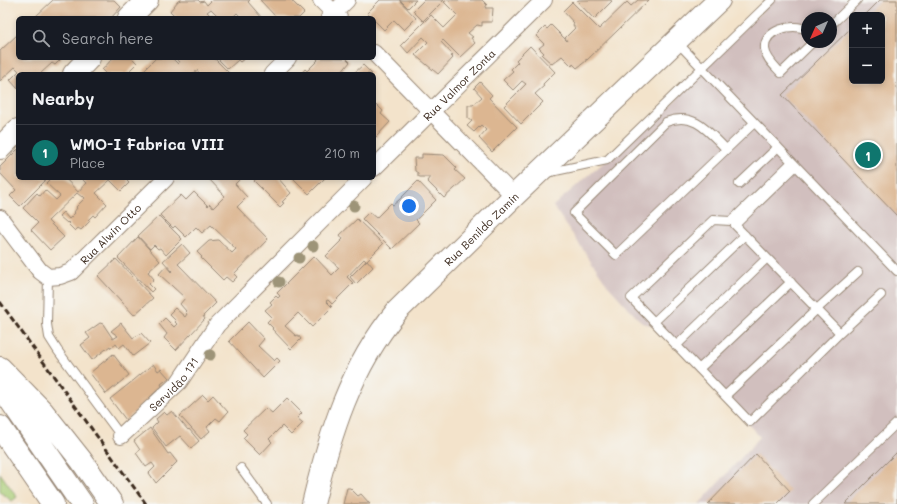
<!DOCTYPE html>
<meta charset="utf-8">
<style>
body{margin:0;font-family:Mali,sans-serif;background:#242831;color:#f1f3f6}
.controls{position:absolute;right:12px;top:12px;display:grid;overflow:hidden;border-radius:6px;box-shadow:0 2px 6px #0003}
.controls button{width:36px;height:36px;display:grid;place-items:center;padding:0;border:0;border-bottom:1px solid #363941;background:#171b24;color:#f1f3f6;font:20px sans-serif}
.compass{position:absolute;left:801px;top:12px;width:36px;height:36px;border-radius:50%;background:#171b24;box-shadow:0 2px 6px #0003;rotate:225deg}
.you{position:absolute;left:409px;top:206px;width:14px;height:14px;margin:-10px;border:3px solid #fff;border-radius:50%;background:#1a73e8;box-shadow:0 0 0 6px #1a73e833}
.badge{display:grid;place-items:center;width:26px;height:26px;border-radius:50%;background:#0f766e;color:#fff;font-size:13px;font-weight:700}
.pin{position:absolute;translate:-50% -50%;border:2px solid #fff;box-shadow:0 1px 4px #0006}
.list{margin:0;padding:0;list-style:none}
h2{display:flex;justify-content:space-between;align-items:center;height:52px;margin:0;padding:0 16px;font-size:17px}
h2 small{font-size:13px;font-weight:400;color:#9ea1a6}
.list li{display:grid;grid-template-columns:26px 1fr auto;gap:12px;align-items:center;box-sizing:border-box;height:56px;padding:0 16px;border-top:1px solid #363941}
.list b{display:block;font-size:15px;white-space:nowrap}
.list p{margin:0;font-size:13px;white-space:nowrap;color:#9ea1a6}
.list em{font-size:13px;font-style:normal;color:#9ea1a6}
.icon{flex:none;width:22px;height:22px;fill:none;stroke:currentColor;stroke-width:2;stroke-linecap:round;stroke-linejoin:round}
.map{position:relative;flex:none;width:897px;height:504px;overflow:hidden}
.search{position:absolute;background:#171b24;box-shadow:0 2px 6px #0003;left:16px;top:16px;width:360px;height:44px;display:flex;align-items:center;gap:10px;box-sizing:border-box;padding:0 14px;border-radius:6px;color:#9ea1a6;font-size:15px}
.panel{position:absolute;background:#171b24;box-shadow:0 2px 6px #0003;left:16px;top:72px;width:360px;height:108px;border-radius:6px}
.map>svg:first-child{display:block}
.industrial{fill:#d1bfbe;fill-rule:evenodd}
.green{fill:#aacd77;stroke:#727c4a}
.building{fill:#dcb691}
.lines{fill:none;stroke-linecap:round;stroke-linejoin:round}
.lane-casing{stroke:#978674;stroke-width:10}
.street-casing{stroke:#978674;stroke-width:18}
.secondary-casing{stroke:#978674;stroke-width:24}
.highway-casing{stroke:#978674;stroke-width:24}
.lane{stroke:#fff;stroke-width:8}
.street{stroke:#fff;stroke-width:16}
.secondary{stroke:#fff;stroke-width:22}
.highway{stroke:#fff;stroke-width:22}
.rail{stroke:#3b2a1e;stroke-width:3;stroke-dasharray:6 3;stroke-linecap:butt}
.tree{fill:#9d9478}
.labels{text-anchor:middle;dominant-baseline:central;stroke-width:3.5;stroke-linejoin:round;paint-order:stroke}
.street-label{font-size:11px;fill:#3b2a1e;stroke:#f6f6f2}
</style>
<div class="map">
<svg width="897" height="504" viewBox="0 0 897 504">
<rect width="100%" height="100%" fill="#f6f6f2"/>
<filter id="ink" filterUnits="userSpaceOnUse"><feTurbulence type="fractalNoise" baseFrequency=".025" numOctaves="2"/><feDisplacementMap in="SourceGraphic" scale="8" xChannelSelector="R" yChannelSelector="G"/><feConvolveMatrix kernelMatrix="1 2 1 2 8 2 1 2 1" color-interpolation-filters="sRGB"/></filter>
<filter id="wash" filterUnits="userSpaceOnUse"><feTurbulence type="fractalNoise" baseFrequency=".012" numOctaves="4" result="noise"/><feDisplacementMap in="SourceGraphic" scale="16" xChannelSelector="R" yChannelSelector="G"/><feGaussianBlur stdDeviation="0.9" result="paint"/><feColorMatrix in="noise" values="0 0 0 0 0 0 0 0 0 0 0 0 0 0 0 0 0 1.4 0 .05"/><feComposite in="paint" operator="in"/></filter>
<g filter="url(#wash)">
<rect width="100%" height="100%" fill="#f3e3cb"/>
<path class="industrial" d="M774,0H897V504H699L760,437L660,327L642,323L609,287L553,206L673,103L716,55ZM852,15H882V81H852ZM807,18H831V42H807Z"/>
<path class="green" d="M0,473L17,497L12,501L0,492Z"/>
<g id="blocks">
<path class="building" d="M53,0H114L121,7L111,18H34Z
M181,0H198L200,2L204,1L207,5L212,0H250L248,2L262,18H240L241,17L237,13L232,18H220L211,9L207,12L211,16L212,14L216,18H177L170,11L178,1Z
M260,0H291L304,13L299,18H275L276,17Z
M380,0H399L416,18L404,30L394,20L384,30L374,20V18H372L367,13Z
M400,0H416L408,8Z
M424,0H444L423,21L413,11Z
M447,0H482L487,5L485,8H493L492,22H482V26L477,25L468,33L473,37L471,38L475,43L460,57L443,40L441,42L453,55L451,56L453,58L438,74L415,55L428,42L423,37L408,53L401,45L431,15L444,28L457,15L444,2Z
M579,0H610L612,1L594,19L577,1Z
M638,0H649L587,60L586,59V61L577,68L573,64L572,66L562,56L552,64L542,55L544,53L539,48L544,44L536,36L545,27L547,29L551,25L567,41L565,38L575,28L573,25L574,23L563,11L572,2L599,29L627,2L631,6Z
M880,0H897V216L782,95L852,27V81H882V15H865Z
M18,34V58H62L55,65L52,63L40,74H18V89L10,80L19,71L15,67L0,81V51Z
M530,46L555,72L543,84L544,86L535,94L543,102L521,124L504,106L526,84L522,81L513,90L503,80L513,71L511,69L518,62L516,60Z
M113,58H132L137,63L126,74H106L102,70Z
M156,58H172L178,64L179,62L175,58H214L230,74H200L197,70L194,74H142L145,71L144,70Z
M217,58H245L240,62L238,60L228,69Z
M318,58H346L350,62L341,73L343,74H301L305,69L307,71L318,60L317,59Z
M363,65L372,74H353Z
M480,82L492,95L489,98L517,127L492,152L479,138L486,130L481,125L474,132L467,126L472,121L468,118V105H473L482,97L474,88Z
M377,105L383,111L381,114L390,122L376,137L374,135V108Z
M18,149V178H48L20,206L10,196L16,190L0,173V167Z
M422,154L444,155L457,168L455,170L465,179L444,198L427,181L430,177H420L418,176V173L415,171L414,158H422Z
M51,178H65L78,192L86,183L81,178H129L127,181L129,183L121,191L110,180L96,193L107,204L95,217L93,215L88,220L90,221L81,230L78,228L75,231L68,224L69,223L68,222L67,223L59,216L63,212L69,219L75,213L74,212L77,208L76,207L85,198L83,196L82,197L77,193L48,221L64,237L50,250L31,230L38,223L23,208L37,193L40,196L45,190L56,200L60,196L46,183Z
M208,178H241L235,184L247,197L237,207L268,239L234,274L237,277L232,282L226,277L223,280L201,258L202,257L197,252L209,241L218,240L232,253L236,249L211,225L202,233L196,227L186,237L175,226L173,228L160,215L181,195L186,200L194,192L208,206L210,204L213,208L225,196Z
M257,178H278L291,193L282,202L284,203L280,207L254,181Z
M293,178H325L309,194Z
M418,181L436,200L416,220L419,223L392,249L362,219L369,212L376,218L391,203L393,205L399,200Z
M159,216L182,239L166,255L160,248L158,249L154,245L150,249L138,236Z
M357,219L383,244L366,261L364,259L347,277L353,283L332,304L328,300L326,301L332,307L312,327L298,313L285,326L296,336L298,335L301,339L291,349L272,329L273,328L267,322L272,317L265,310L272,304L270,302L276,296L278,298L280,296L277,293L314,256L332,275L339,268L326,256L343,239L340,235Z
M138,237L160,261L148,272L154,279L149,284L154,289L151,292L118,258Z
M182,244L190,253L178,264L216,303L203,316L205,319L176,350L164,338L167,334L159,324L165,318L174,327L177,324L175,322L176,321L169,314L175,308L185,317L187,314L185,312L186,311L180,304L185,298L159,274L166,266L171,272L172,271L163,261Z
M116,259L153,298L134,315L98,276Z
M367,260L373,267L356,284L350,277Z
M248,322L264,339L258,346L274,361L277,358L280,361L263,378L229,341Z
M100,323L103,324L113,339L118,336L111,331L121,323L133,338L141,333L150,343L133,356L124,344L119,348L116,344L111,348L110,346L92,360L81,345L90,338L86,333Z
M113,354L129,375L106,394L90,373Z
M153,364L158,371L161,369L169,378L161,384L162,386L150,397L151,399L126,420L110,399L134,380Z
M203,395L208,400L213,395L228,412L220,421L216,418L207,427L210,431L201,439L180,416Z
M287,398L302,413L297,418L303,423L291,435L282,426L269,439L272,442L260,455L243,438L247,434L243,430L266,408L272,413Z
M172,411L188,430L189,429L199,441L191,448L180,436L166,447L152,428L158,422L156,419L164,412L167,415Z
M150,428L168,454L170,453L177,462L156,483L149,473L155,467L152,463L146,467L136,453L140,450L134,441Z
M897,452V504H845Z
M756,454L790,491L777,504H708Z
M347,488H350L358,496L361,494L370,504H343Z"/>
</g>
</g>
<g filter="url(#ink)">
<use href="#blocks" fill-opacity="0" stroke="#978674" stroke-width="1"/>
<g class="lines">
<defs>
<path id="lane" d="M831,25L857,0
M807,30C793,22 763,30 765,49C766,59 775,66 781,73L813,42
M677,42L897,271
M726,149C708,131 694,111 666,122L574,213L616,255L754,123
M792,162L731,221L713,220L631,298L750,422L840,333L735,225L796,166
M546,173L607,160L772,0
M739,184L778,147
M48,277L47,324L49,337L58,351L121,436
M654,322L745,235
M840,333L881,295
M676,346L767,258
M699,369L791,282
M725,396L817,309L858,272
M241,468L267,504
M813,504L897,423"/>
<g id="street">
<path d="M321,0L339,18"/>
<path d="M329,18L347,0"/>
<path d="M374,53L514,196"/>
<path d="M272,74L288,58"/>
<path id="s1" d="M374,168L544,0"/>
<path id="s2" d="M0,218L40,271L48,277L60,276L71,272L166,178"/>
<path id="s3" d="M121,436L179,382L217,325L364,178"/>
</g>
<g id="secondary">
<path d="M129,18L147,0"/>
<path d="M74,74L89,58"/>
<path d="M0,148L18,130"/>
<path id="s4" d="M313,504C330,434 350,368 397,311L514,196L719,0"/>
</g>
<path id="highway" d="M0,368L43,412L81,460L112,504
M0,385L82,504
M0,427L53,504"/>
</defs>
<use href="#lane" class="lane-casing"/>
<use href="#street" class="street-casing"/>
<use href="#secondary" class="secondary-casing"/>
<use href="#highway" class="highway-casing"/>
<use href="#lane" class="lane"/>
<use href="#street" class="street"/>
<use href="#secondary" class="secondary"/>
<use href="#highway" class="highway"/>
<path class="rail" d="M0,302L146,504"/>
</g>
<g class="tree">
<circle cx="354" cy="206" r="5.5"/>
<circle cx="313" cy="246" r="5.5"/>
<circle cx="299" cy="258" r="5.5"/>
<circle cx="279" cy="282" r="5.5"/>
<circle cx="210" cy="355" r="5.5"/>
</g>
</g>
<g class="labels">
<g class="street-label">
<text stroke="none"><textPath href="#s1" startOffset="119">Rua Valmor Zonta</textPath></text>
<text stroke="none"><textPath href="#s4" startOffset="330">Rua Benildo Zamin</textPath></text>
<text stroke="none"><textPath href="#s2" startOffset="155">Rua Alwin Otto</textPath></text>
<text stroke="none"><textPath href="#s3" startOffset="74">Servidão 171</textPath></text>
</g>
</g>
</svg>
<div class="controls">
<button>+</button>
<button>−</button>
</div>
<svg class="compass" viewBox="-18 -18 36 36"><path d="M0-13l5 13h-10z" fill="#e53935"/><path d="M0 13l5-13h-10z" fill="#9ea1a6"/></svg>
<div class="you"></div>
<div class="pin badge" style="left:868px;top:155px">1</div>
<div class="search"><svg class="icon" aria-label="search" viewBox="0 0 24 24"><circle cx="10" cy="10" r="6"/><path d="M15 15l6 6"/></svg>Search here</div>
<section class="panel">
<h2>Nearby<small></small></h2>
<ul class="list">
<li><span class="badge">1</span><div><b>WMO-I Fabrica VIII</b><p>Place</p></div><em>210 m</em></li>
</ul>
</section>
</div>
